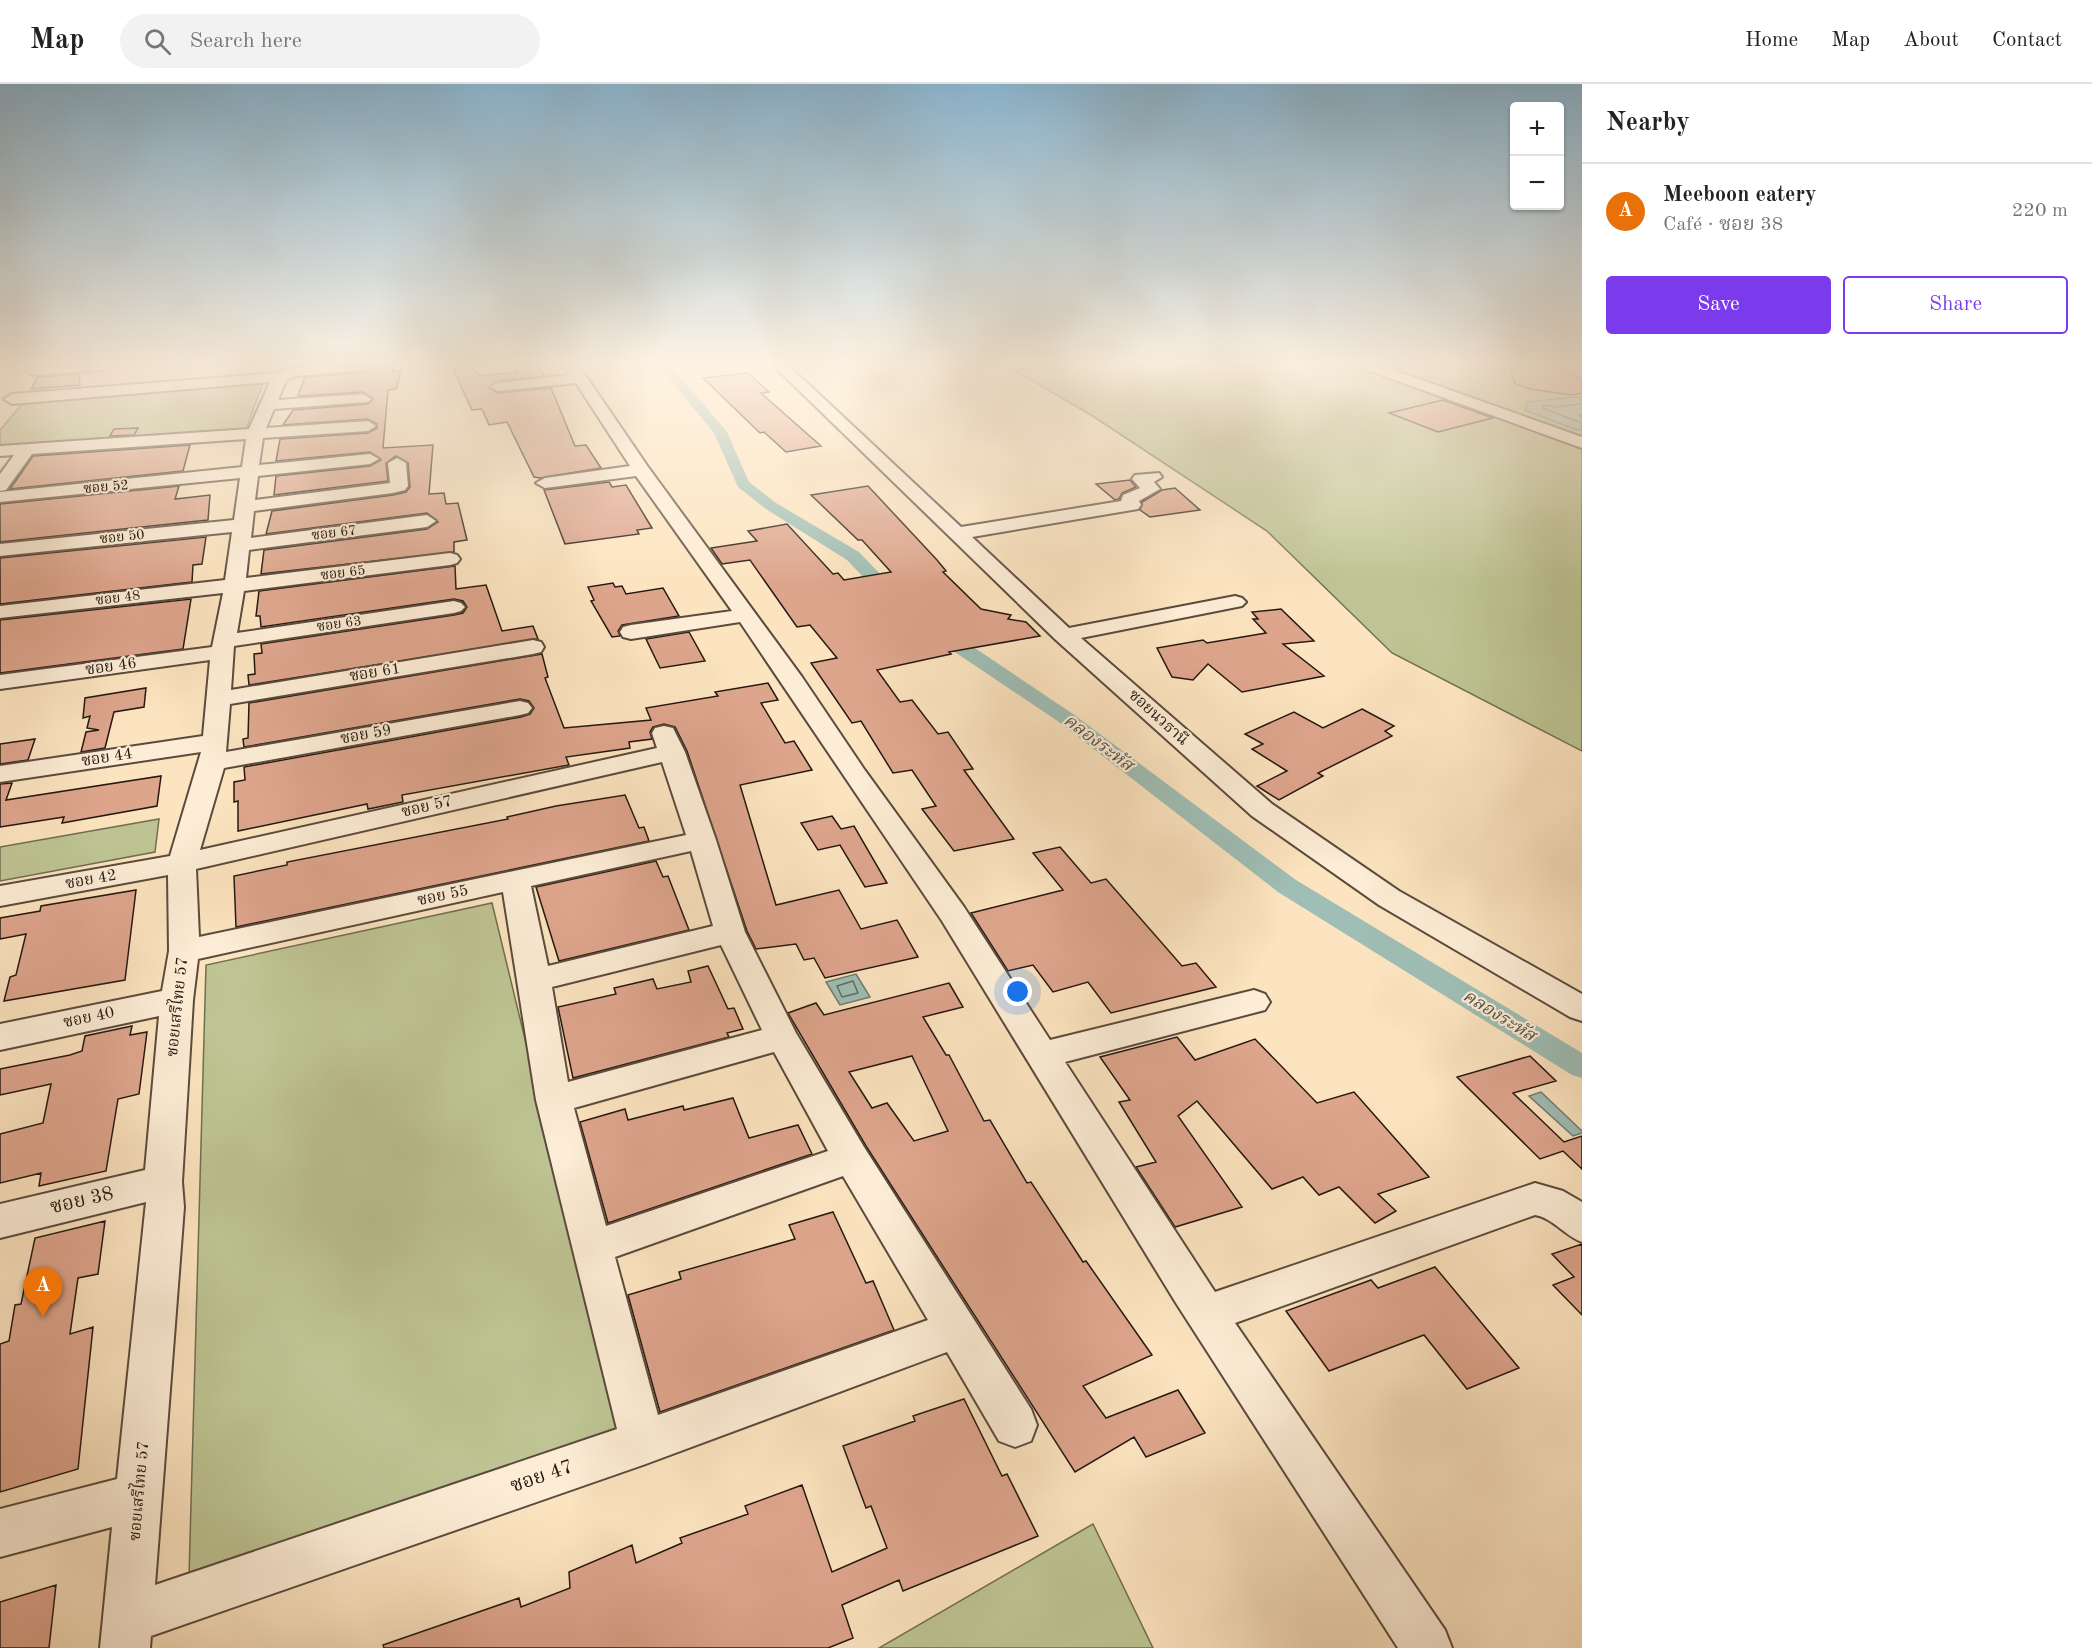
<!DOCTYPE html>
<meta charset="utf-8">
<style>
body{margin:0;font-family:"Old Standard TT","Noto Serif Thai",serif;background:#f2f2f2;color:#222}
.controls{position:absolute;right:18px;top:18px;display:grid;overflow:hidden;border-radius:6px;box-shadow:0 2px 4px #0004}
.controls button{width:54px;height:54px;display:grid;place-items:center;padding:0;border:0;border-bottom:2px solid #e0e0e0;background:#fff;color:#222;font:30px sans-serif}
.you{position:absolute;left:1018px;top:908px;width:21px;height:21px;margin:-15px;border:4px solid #fff;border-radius:50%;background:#1a73e8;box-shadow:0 0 0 9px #1a73e833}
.badge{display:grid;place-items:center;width:39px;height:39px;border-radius:50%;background:#7c3aed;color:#fff;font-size:20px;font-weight:700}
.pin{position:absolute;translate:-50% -50px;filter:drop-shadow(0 2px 3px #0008)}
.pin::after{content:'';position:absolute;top:32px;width:21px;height:18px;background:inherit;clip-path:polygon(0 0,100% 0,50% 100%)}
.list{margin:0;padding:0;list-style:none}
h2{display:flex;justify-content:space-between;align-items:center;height:78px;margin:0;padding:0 24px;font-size:26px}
h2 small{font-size:20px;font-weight:400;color:#767676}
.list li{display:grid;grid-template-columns:39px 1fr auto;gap:18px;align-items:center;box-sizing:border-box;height:96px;padding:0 24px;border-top:2px solid #e0e0e0}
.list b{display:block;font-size:22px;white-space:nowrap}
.list p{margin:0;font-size:20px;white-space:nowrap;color:#767676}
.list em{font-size:20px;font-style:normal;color:#767676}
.actions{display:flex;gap:12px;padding:18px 24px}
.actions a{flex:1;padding:14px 0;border:2px solid #7c3aed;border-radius:6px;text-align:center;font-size:21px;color:#7c3aed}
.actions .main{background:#7c3aed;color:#fff}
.icon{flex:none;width:33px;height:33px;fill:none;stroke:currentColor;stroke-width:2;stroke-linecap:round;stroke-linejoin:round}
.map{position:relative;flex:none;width:1582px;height:1564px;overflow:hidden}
header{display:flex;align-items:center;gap:36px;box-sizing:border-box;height:84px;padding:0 30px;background:#fff;border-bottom:2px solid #e0e0e0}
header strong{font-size:28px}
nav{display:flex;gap:33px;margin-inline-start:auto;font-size:21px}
.search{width:420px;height:54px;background:#f2f2f2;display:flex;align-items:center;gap:15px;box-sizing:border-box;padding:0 21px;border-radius:33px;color:#767676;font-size:22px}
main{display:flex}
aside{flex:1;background:#fff}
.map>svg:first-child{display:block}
.green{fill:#bec493;stroke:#726e52;stroke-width:1.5}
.water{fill:#9fbeb5;stroke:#6e7c73;stroke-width:1.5}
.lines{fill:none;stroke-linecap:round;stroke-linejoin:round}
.shore{stroke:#626b63;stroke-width:1.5}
.canal{fill:#9fbeb5;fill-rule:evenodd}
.building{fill:#dea58d;stroke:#251811;stroke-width:1.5;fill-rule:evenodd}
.minor-casing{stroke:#5b4b3d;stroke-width:4}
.minor{fill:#fdedd6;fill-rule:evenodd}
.labels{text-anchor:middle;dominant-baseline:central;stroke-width:4.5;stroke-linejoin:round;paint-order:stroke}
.far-street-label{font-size:14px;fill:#251811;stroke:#fdedd6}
.street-label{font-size:16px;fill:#251811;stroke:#fdedd6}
.water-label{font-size:18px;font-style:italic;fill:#50524a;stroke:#fdedd6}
.near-street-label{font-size:20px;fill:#251811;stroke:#fdedd6}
</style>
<header>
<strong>Map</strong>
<div class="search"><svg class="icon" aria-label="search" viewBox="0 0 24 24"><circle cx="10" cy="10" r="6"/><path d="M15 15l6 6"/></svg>Search here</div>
<nav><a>Home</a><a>Map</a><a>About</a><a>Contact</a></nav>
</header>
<main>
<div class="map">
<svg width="1582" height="1564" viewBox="0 0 1582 1564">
<rect width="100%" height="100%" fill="#fce4c0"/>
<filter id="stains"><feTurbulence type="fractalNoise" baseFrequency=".00333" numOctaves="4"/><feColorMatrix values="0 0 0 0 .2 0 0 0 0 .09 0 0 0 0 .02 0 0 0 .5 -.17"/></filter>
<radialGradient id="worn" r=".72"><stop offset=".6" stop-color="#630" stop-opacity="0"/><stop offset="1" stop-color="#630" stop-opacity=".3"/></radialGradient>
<path class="green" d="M1040,282H1582V667L1392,569L1267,447L1091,331L1014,286Z
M264,296L245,348L0,362V346L24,318Z
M159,735L155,768L0,797V763Z
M492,819L620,1347L189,1492L206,881Z
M1093,1440L1153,1564H879Z"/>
<path class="water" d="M1575,313L1582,314V331H1578L1582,333V345L1577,346L1525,326L1527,318Z
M856,890L870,913L840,921L826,898Z
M1541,1008L1582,1047V1049L1573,1052L1529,1012Z"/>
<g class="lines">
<path class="shore" d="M1582,320L1554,323L1545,321L1542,324L1582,339
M853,897L858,909L842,913L837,902Z"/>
<path class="canal" d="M659,282H671L727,348L749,398L776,419L859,468L900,511L903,515L900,519H888L847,476L766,425L738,403L714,349Z
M938,542L945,544L1073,630L1296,796L1582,969V994L1572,991L1278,808L1059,638L931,552L929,548L931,544Z"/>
</g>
<path class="building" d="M376,282H393V287H401L396,305L388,306L383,364L433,361L429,410L444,409L446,420L458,419L467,456L454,458V468L261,490L264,466L427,445L438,438L427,429L266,450L272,427L393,411L406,408L410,403L408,379L396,372L386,379L388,397L274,411L276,392L370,382L381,376L370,368L276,377L280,355L368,349L377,344V340L368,335L283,341L293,326L368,320L373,315L363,308L298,312L305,293L367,288Z
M514,282H538L544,292L498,297L489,304L498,309L551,304L575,362L586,361L601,384L540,394L534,393L507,338L489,341L482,325L472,326L453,285L473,283L479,292L517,288Z
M1510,282H1560L1561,286L1582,295V309L1572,311L1530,305L1515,300Z
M748,289L769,308L761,309L821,362L786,368L764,348L760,349L703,294Z
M79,290L80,301L31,305L38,293Z
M1443,316L1493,334L1438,348L1389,329Z
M138,344L134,351L110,352L114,345Z
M190,361L183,387L10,405L33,372Z
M1130,396L1136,403L1122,409L1119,415L1115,416L1096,400Z
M609,398L612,403L626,401L652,444L637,446L639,450L565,460L544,406Z
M179,402L175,415L210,411L208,436L0,458V420Z
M868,402L937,476L946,487L943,488L981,525L1011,531L1008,535L1026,538L1040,552L949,568L951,570L877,586L900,618L912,616L938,650L948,648L973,685L964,686L1014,755L954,767L922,725L936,722L912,686L893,689L861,637L852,639L811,579L837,574L810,541L797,543L750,476L722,480L711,464L757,457L748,447L787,440L833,490L838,489L844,496L891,488L862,456H858L811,411Z
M1175,404L1200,426L1150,433L1140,426L1142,418L1162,406Z
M206,453L202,480L193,481L192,498L0,520V474Z
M455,482L456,505L486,501L502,547L533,542L538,555L249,601L248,591L255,590L254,570L262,569L261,560L454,531L463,529L467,523L463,517L454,515L261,543L260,532H256L259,507Z
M613,499L615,503L622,502L626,510L663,504L679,532L622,541L618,547L620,552L612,553L591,517L594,516L588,503Z
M191,515L183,565L0,589V536Z
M1281,525L1314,557L1283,560L1324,592L1242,608L1208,580L1193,596L1172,593L1157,564L1203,556L1207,559L1266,549L1253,535H1258L1252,528Z
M689,548L705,577L660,584L646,555Z
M542,570L548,593L545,594L564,644L651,636L646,624L718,612L715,608L768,599L778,616L761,619L785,659L794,657L812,686L740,701L776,821L839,806L861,845L897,836L918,873L825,894L814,874L804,876L796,860L756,865L747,847L687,667L675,643L664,640L653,643L650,648L652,655L629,658L630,664L566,673L569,681L402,711L403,718L368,725L367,720L238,747V717L234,718V698L245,696L244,683L521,633L530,630L534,624L529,617L520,615L244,663L243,655L248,654L249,619Z
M146,604L144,623L114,628L105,664L81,668L86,648L99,646L87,644L90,632L83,634L85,614Z
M1362,625L1394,642L1385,647L1392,652L1318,689L1323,692L1279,716L1257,702L1287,687L1252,665L1263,660L1245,650L1294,628L1323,644Z
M35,655L28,676L0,680V660Z
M161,692L157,722L62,739L64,733L0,743V700L12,699L6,716Z
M625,711L639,744L644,743L649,757L236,843L234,792L287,781V778L508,735L507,733L556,722Z
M832,732L841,745L854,742L887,799L865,803L840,761L818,766L801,739Z
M1060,763L1091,799L1106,795L1182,882L1196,879L1216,903L1111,929L1088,898L1053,908L1033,881L1008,887L971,829L1063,806L1033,769Z
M656,777L663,793L668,792L689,846L559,877L536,803Z
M136,806L125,896L4,917L10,893L16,891L26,850L0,855V834L40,827L41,822Z
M708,882L728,925L734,924L743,945L727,949L729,953L573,994L558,923L616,910L614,904L653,895L657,905L691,898L688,887Z
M949,899L963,923L923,933L946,971H949L984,1037L990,1036L1027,1099L1031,1098L1083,1178L1086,1177L1152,1271L1083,1302L1106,1334L1178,1306L1205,1349L1146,1373L1134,1353L1075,1388L866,1062L788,929L816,919L824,931ZM912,972L948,1047L914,1057L887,1019L872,1024L849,988Z
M132,942L130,951L147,948L139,1010L118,1015L106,1087L39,1102L41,1089L0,1099V1050L43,1039L51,1000L0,1011V985L70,971L82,967L85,952Z
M1177,953L1195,976L1255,955L1317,1019L1354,1008L1429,1093L1378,1110L1396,1127L1375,1139L1339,1103L1319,1111L1303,1093L1272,1105L1197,1017L1178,1032L1242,1123L1175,1143L1136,1083L1156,1078L1119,1018L1130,1016L1100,973Z
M1530,972L1556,997L1513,1009L1564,1058L1582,1052V1085L1563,1067L1540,1075L1457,993Z
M733,1014L749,1054L798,1041L812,1070L608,1139L580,1038L625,1025L628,1036L683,1022L684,1026Z
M833,1128L866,1199L873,1197L894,1246L660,1328L628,1211L681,1195L679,1188L795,1155L789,1141Z
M105,1137L98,1190L78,1194L70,1250L93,1243L78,1385L0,1408V1260L9,1257L15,1221L21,1220L35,1154Z
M1582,1160V1231L1553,1201L1574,1193L1552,1170Z
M1435,1183L1519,1284L1467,1305L1424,1251L1329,1287L1286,1227L1371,1196L1378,1204Z
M964,1315L1002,1392L1007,1390L1038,1452L903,1507L899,1496L842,1521L853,1554L828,1564H384L383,1561L519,1514L521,1523L570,1504L569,1488L632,1461L636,1479L682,1459L680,1454L748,1430L745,1422L802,1401L832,1488L887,1464L871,1422L866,1424L843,1362L915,1337L913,1332Z
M56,1501L49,1564H0V1518Z"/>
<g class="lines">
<defs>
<path id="minor" d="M49,282H108L101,286L34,291L27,287L34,283Z
M319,282H374L367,286L295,292L286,296L278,316L363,310L371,315L368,318L274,325L266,344L368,337L376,342L368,347L263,354L259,381L370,370L379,375L370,380L258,392L255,416L390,399L388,379L397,374L406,379L408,402L405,406L393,409L254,427L251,454L427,431L436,437L427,443L249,466L246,494L450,469L457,471L460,475L457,479L450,481L244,507L237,549L454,517L461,519L465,523L461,527L454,529L234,562L231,606L533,556L541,558L544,563L541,568L533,570L230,620L226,668L520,617L528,619L532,624L528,629L520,631L224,684L200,766L657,664L652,649L655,644L664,642L673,644L685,668L716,756L745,848L796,949L864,1063L1031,1325L1037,1341L1031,1357L1015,1363L999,1357L947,1268L643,1381L151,1552L150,1564H100L112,1443L0,1473V1425L117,1395L146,1118L0,1154V1120L145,1086L159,932L0,966V940L162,907L169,867L168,791L0,822V802L170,772L201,668L0,698V682L203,652L210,576L0,605V591L212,563L223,509L0,534V522L225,496L232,448L0,472V460L234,436L240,394L0,418V408L242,383L246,355L32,370L6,406L0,407V390L14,371L0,372V362L249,345L270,298L12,320L4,315L12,310L277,289L292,284ZM662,678L686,751L199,853L196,785ZM691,767L713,842L548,882L531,802ZM503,808L536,1016L617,1345L155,1501L184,1123L182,1098L193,916L198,875ZM721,861L762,946L568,998L552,903ZM774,968L828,1067L606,1142L574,1024ZM843,1092L928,1236L658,1331L615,1173Z
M565,282H579L648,383L802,593L864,685L964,823L1050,956L1254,906L1265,910L1270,918L1265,926L1065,978L1215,1208L1535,1099L1563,1107L1582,1118V1158C1565,1152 1553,1134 1535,1131L1235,1239L1445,1546L1452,1564H1398L1176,1219L942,837L740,538L631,555L623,553L620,548L623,543L631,541L732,527L636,392L545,404L536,399L545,394L630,382L576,299L498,307L491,303L498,299L570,291Z
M774,282H789L961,443L1121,417L1123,411L1140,404L1132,395L1135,391L1159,389L1162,393L1154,398L1160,405L1139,417L1141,421L1138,425L972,453L1069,544L1235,512L1242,514L1246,518L1242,522L1081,554L1272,720L1399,807L1582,910V937L1570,933L1379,821L1252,732L1056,556Z
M1363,282H1382L1582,353V364L1365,285Z"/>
</defs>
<use href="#minor" class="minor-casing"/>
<use href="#minor" class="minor"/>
</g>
<linearGradient id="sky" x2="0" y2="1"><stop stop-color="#8bb8d4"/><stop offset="0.56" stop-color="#fef3e3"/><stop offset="1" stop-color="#fef3e3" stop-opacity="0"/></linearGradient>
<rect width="1582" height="500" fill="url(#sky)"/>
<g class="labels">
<g class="far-street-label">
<text transform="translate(106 403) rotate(-5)">ซอย 52</text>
<text transform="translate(334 449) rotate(-7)">ซอย 67</text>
<text transform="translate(122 453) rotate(-6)">ซอย 50</text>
<text transform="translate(343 489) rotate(-7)">ซอย 65</text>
<text transform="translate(118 514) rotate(-7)">ซอย 48</text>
<text transform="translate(339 540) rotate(-8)">ซอย 63</text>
</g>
<g class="street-label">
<text transform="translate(111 583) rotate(-8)">ซอย 46</text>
<text transform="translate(375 589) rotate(-9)">ซอย 61</text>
<text transform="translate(1158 634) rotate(42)">ซอยนวธานี</text>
<text transform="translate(366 651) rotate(-10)">ซอย 59</text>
<text transform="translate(107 674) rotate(-9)">ซอย 44</text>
<text transform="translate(427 723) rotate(-13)">ซอย 57</text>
<text transform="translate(91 796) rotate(-10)">ซอย 42</text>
<text transform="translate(443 812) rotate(-12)">ซอย 55</text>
<text transform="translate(178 923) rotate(-84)">ซอยเสรีไทย 57</text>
<text transform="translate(89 934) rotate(-12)">ซอย 40</text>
<text transform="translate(140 1407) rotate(-85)">ซอยเสรีไทย 57</text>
</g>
<g class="water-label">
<text transform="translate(1098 659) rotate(37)">คลองระหัส</text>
<text transform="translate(1499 932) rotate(32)">คลองระหัส</text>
</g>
<g class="near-street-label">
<text transform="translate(82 1117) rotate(-13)">ซอย 38</text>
<text transform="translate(542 1393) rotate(-19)">ซอย 47</text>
</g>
</g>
<rect width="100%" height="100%" filter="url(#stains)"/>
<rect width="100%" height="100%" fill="url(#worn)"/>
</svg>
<div class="controls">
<button>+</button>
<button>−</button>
</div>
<div class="you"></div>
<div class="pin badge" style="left:43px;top:1233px;background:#e8710a">A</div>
</div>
<aside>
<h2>Nearby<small></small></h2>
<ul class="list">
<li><span class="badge" style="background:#e8710a">A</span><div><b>Meeboon eatery</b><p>Café · ซอย 38</p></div><em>220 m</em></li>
</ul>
<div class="actions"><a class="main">Save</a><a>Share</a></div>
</aside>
</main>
